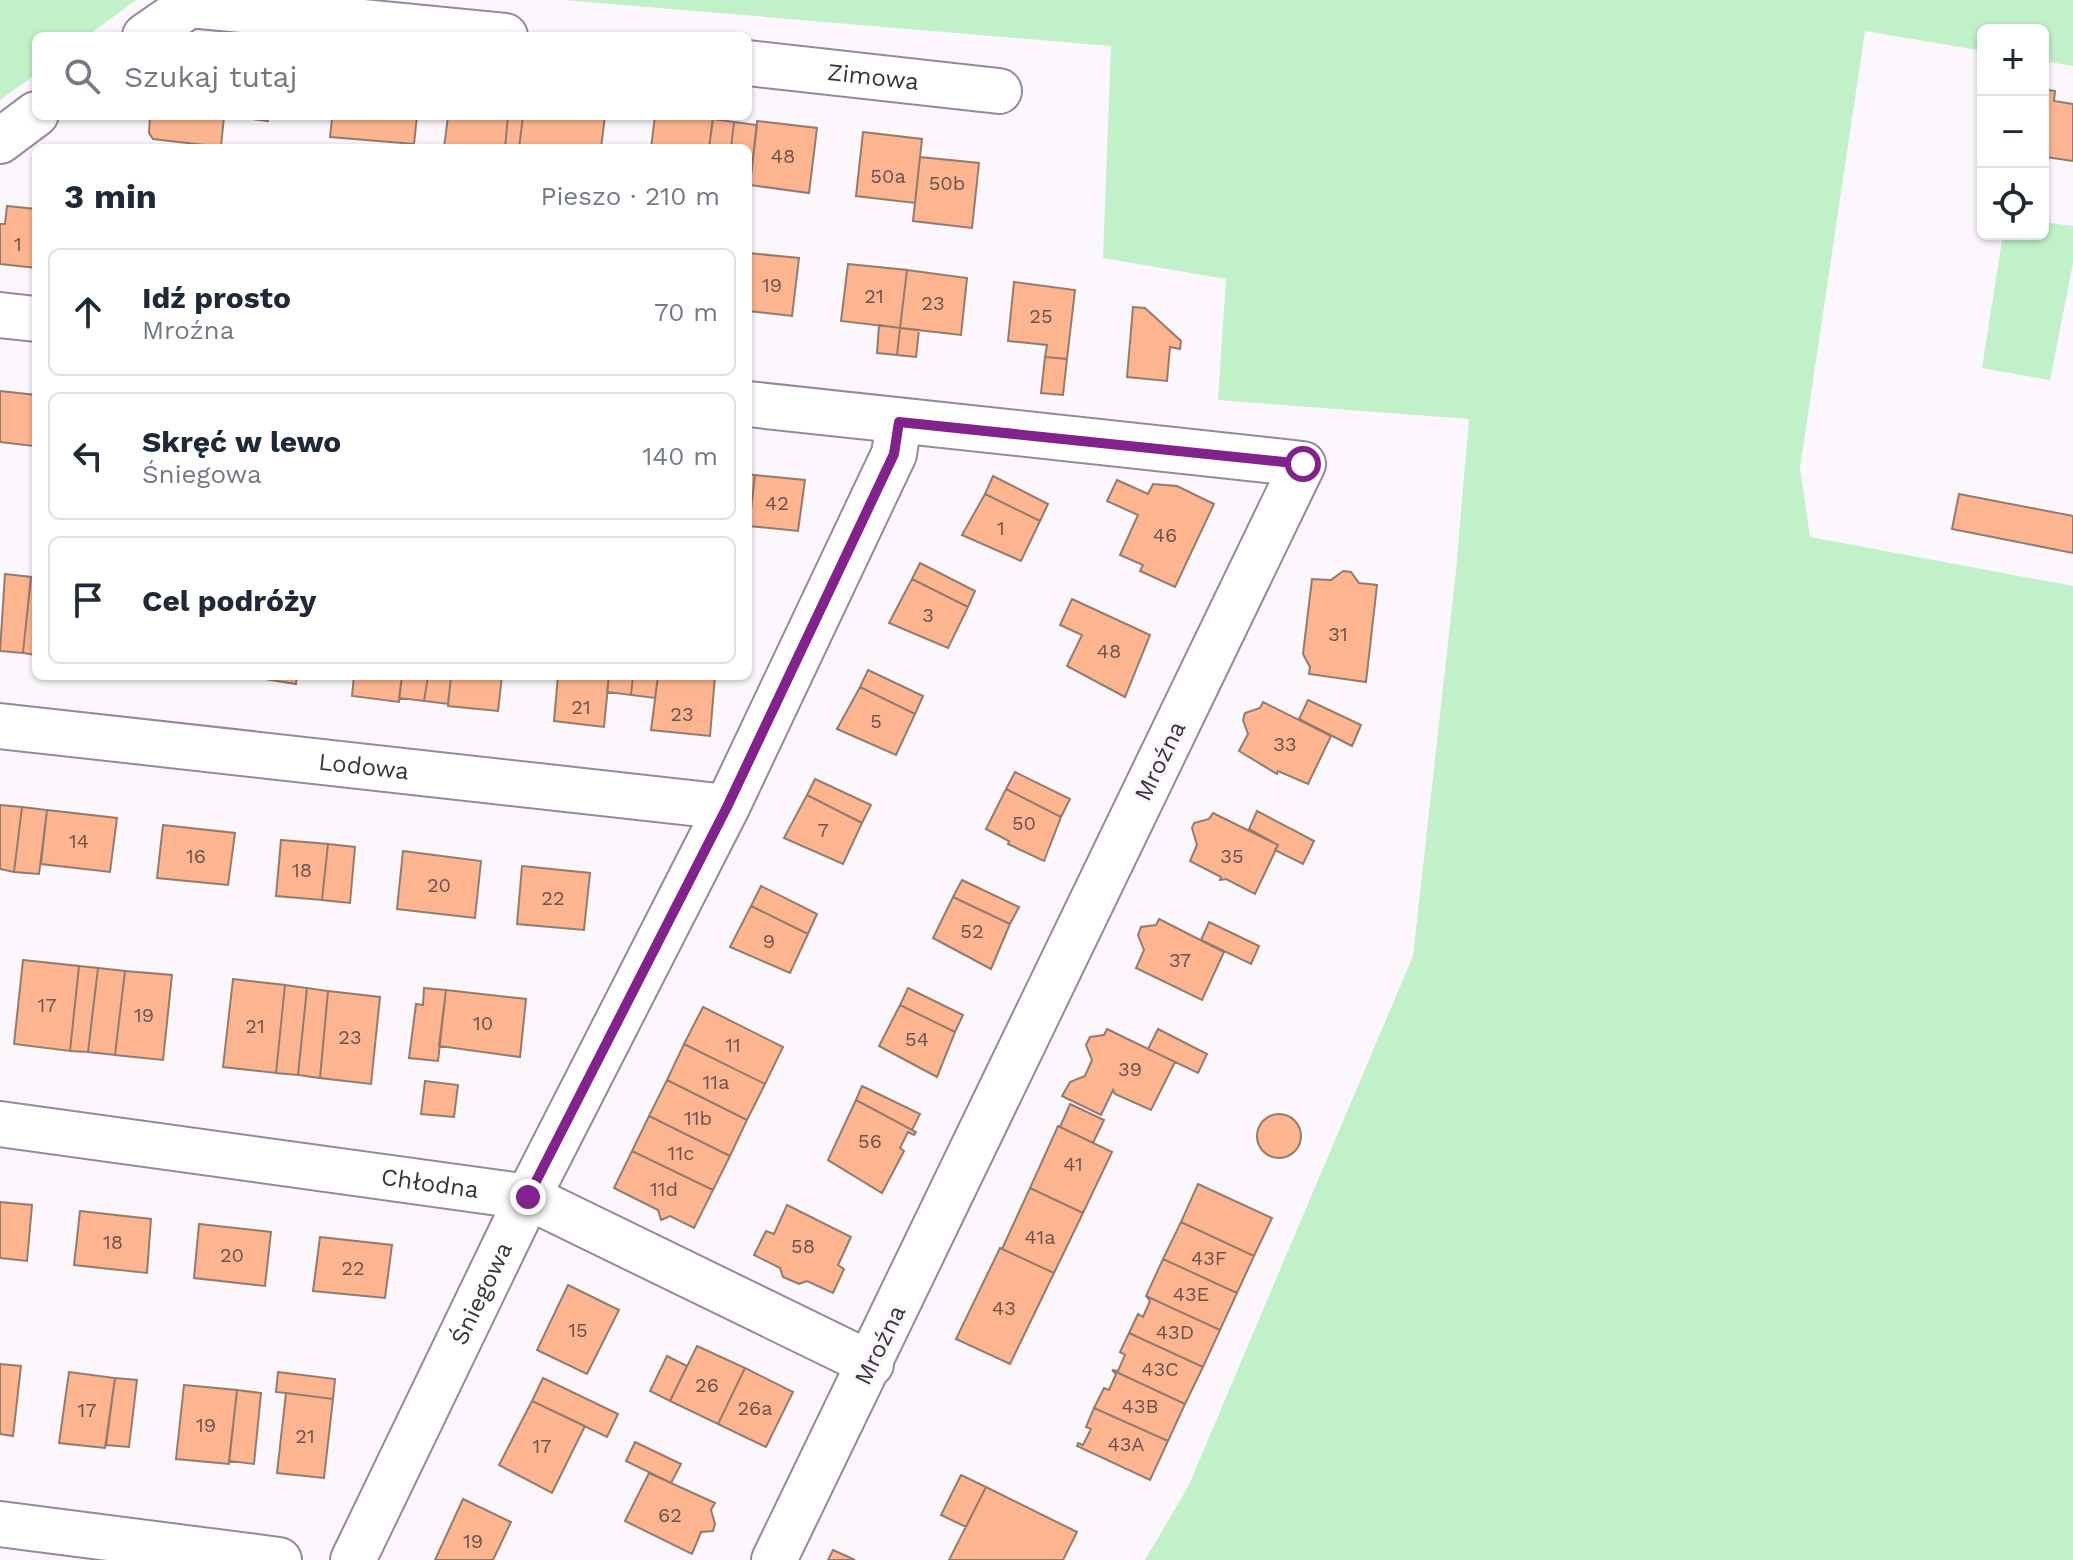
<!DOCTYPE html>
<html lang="pl">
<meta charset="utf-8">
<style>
body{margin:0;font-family:"Work Sans",sans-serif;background:#f2f2f3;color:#1f2937}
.controls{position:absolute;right:24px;top:24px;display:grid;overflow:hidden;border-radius:12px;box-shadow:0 2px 6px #0004}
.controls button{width:72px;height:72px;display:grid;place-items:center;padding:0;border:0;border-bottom:2px solid #e0e1e3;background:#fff;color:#1f2937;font:40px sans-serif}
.stop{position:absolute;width:24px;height:24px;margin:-18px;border:6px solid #82228d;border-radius:50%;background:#fff}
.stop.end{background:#82228d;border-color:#fff;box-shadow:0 2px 8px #0008}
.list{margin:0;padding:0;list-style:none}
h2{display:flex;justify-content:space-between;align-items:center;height:104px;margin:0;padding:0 32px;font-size:34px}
h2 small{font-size:26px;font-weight:400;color:#747a83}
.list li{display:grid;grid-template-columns:52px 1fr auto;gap:24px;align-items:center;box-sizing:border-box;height:128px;margin:0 16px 16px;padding:0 16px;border:2px solid #e0e1e3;border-radius:12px}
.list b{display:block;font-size:30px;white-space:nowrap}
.list p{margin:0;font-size:26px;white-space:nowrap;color:#747a83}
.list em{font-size:26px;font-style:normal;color:#747a83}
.icon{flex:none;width:44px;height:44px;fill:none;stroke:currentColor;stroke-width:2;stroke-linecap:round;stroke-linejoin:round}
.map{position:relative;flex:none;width:2073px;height:1560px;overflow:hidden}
.search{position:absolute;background:#fff;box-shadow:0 2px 6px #0004;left:32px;top:32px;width:720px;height:88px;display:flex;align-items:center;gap:20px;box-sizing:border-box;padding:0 28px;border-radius:12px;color:#747a83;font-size:30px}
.panel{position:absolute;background:#fff;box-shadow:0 2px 6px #0004;left:32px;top:144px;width:720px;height:536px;border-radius:12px}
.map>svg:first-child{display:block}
.green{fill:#c0f1c9}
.building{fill:#fdb58f;stroke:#947b6d;stroke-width:2}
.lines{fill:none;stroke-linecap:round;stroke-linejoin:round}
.minor-casing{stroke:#98879d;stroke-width:48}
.minor{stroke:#fff;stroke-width:44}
.route{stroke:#82228d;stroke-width:10}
.labels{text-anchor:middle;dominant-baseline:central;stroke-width:6;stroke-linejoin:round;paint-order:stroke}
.number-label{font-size:20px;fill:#6b5451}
.street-label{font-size:24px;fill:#3a333c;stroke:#fbf7fc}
</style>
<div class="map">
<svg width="2073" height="1560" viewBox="0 0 2073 1560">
<rect width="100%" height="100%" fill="#fbf7fc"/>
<path class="green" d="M0,0H136L87,36H36V74L0,100Z
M564,0H2073V66L2043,61V30H1983V51L1865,31L1800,468L1810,537L2073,586V1560H1145L1188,1487L1413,956L1456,571L1469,419L1218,400L1226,279L1103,258L1111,46Z
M2043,222L2073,226V263L2050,380L1982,368L2003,234H2043Z"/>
<path class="building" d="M2043,89L2055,91L2054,101L2073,104V161L2046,157L2043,162Z
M150,116H224L221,147L153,139L149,133Z
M230,116H268V121Z
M417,116L414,144L330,137L332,119L314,117Z
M448,116H508L505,148H444Z
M508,116H523L519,148H505Z
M523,116H605L601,148H519Z
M655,116H713L709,148H651Z
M713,119L734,122L731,148H709Z
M757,121L817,128L809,193L750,185Z
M734,122L757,125L750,185L748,148H731Z
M863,132L922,139L915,203L856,196Z
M920,157L979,163L972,228L913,221Z
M7,206L36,209V268L0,264V224H5Z
M748,253L799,258L792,316L748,311Z
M848,264L907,270L900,328L841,321Z
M907,270L967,278L961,335L900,328Z
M1014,282L1075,290L1067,359L1045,357L1047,345L1008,341Z
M1133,307L1145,308L1181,341L1180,349L1170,347L1167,381L1127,377Z
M879,325L900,328L897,355L877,353Z
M900,328L919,330L916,357L897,355Z
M1045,357L1067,359L1063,395L1041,393Z
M0,391L36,395L33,446L0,442Z
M748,474L755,475L749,526H748Z
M755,475L805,480L798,531L749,526Z
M993,476L1048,504L1040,521L985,494Z
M1117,480L1148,494L1153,484L1177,486L1214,504L1175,587L1140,571L1143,565L1120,555L1138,515L1107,501Z
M985,494L1040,521L1021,561L962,535Z
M1959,494L2073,516V553L1952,529Z
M920,563L975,591L968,607L912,579Z
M1343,571L1351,572L1359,583L1377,585L1366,682L1309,674L1310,667L1303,654L1312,579L1331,580Z
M5,574L31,577L23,653L0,651Z
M31,577L36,578V655L23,653Z
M912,579L968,607L948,648L889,623Z
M1072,599L1150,635L1125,697L1067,666L1082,635L1060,625Z
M868,670L923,696L915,714L860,687Z
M247,676H297L296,684Z
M354,676H402L399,702L352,696Z
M402,676H428L424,701L399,698Z
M428,676H451L448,704L424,701Z
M451,676H502L498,711L448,706Z
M558,676H609L604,727L554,721Z
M609,676H633L631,695L607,692Z
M633,676H658L655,698L631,695Z
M658,676H715L710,736L651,730Z
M860,687L915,714L896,755L837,729Z
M1308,700L1361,725L1352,746L1299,719Z
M1263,702L1331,736L1308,784L1278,771L1277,774L1239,751L1248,734L1243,720L1245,713L1260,708Z
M1015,772L1070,799L1061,817L1006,789Z
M815,779L871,805L862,823L807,795Z
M1006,789L1061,817L1044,861L1008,844L1009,841L986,829Z
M807,795L862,823L843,864L784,838Z
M0,805L22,807L14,872L0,869Z
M22,807L47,810L39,874L14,872Z
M47,810L117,818L110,872L41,864Z
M1257,811L1314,841L1303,864L1275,850L1278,845L1249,829Z
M1213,813L1278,845L1255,894L1226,879L1220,880L1221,877L1190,861L1197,845L1192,828L1194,823L1209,819Z
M163,825L235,833L228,885L157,878Z
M281,840L328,844L322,900L276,896Z
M328,844L355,847L350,903L322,900Z
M403,851L481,861L475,918L397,909Z
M522,866L590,873L584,930L517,924Z
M962,880L1019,907L1010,924L953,897Z
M761,886L817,914L808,934L751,906Z
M953,897L1010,924L991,969L933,938Z
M751,906L808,934L790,973L730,947Z
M1159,919L1224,952L1202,1000L1136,968L1144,950L1138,935L1141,927L1156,925Z
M1209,922L1259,946L1251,964L1201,940Z
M23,960L79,966L70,1051L14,1044Z
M79,966L98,968L88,1052L70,1051Z
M98,968L125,971L115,1055L88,1052Z
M125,971L172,975L163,1060L115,1055Z
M233,979L285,985L276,1073L223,1067Z
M285,985L307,988L298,1075L276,1073Z
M307,988L328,991L320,1078L298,1075Z
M424,988L446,990L438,1061L409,1058L416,1004L423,1005Z
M908,988L963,1015L955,1032L900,1005Z
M446,990L526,999L520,1057L439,1046Z
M328,991L380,997L371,1084L320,1078Z
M900,1005L955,1032L937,1077L879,1046Z
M703,1007L783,1047L765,1084L684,1044Z
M1107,1029L1175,1062L1151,1110L1115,1094L1113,1090L1101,1115L1062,1096L1070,1082L1085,1076L1092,1060L1086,1045L1090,1037L1104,1035Z
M1158,1029L1207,1054L1198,1073L1148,1049Z
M684,1044L765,1084L747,1120L667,1080Z
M667,1080L747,1120L730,1156L649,1116Z
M425,1081L458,1085L454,1117L421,1114Z
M862,1086L920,1114L912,1130L856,1100Z
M856,1100L916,1132L914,1135L908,1132L900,1148L904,1151L882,1193L828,1160Z
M1070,1104L1104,1120L1093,1143L1060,1127Z
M1257 1136a22 22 0 1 1 44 0a22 22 0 1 1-44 0Z
M649,1116L730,1156L713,1190L632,1151Z
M1058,1126L1112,1152L1083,1213L1030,1188Z
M632,1151L713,1190L694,1228L670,1216L661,1220L658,1210L614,1188Z
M1198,1184L1272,1218L1254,1256L1181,1222Z
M1030,1188L1083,1213L1054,1273L1002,1249Z
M0,1202L32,1205L27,1261L0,1258Z
M787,1205L851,1237L838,1265L844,1269L833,1293L807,1281L799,1284L783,1277L780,1268L754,1255L766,1231L774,1234Z
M80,1211L151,1219L147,1273L74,1265Z
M1181,1222L1254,1256L1237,1293L1163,1259Z
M199,1224L271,1232L265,1286L194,1278Z
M320,1237L392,1245L385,1298L313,1291Z
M1000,1248L1054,1273L1010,1364L956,1339Z
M1163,1259L1237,1293L1220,1330L1146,1296Z
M568,1285L619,1310L587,1374L537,1350Z
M1146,1296L1220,1330L1203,1367L1129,1333L1138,1314L1143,1317L1150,1301Z
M1129,1333L1203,1367L1185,1404L1112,1370L1118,1371L1125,1355L1120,1352Z
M697,1346L745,1368L718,1424L670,1401Z
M667,1356L687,1366L670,1401L650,1391Z
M0,1364L21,1366L13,1436L0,1434Z
M745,1368L793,1392L766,1447L718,1424Z
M1112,1370L1185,1404L1168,1441L1094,1408L1104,1388L1109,1390L1116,1374Z
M69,1372L115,1378L105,1448L59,1443Z
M278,1372L335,1379L333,1399L276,1392Z
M115,1378L137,1380L129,1447L106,1445Z
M543,1378L618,1414L607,1437L532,1401Z
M184,1385L237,1390L229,1464L176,1459Z
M237,1390L261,1393L254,1464L229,1461Z
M286,1393L333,1399L324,1478L277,1473Z
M532,1401L585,1426L552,1493L499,1465Z
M1094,1408L1168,1441L1150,1480L1077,1446L1078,1443L1083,1445L1091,1429L1086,1427Z
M635,1442L681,1464L671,1483L626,1461Z
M649,1473L715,1503L711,1510L715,1524L713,1531L701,1532L692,1554L625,1521Z
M961,1475L986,1487L966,1527L941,1515Z
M986,1487L1077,1532L1063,1560H949Z
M463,1499L511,1522L493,1560H435Z
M833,1550L855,1560H828Z"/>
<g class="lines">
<defs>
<g id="minor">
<path d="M145,36L190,5L505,36"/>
<path id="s1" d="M748,63L999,91"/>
<path d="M0,141L36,114"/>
<path d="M0,315L36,319"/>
<path d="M748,404L1303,464L774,1560"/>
<path id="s2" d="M0,726L727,807"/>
<path id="s3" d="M0,1124L528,1197L871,1364"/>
<path d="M0,1524L279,1560"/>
<path id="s4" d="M353,1560L528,1197L727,807L894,454L899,422"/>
</g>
</defs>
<use href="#minor" class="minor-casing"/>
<use href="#minor" class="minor"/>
</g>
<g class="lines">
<path class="route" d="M528,1197L727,807L894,454L899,422L1303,464"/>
</g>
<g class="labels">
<g class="number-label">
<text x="783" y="156">48</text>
<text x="888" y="176">50a</text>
<text x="947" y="183">50b</text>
<text x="18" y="244">1</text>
<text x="772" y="285">19</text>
<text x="874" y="296">21</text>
<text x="933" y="303">23</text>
<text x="1041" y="316">25</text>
<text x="777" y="503">42</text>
<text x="1001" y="528">1</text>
<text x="1165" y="535">46</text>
<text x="928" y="615">3</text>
<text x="1338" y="634">31</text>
<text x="1109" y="651">48</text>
<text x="581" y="707">21</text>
<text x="682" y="714">23</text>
<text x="876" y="721">5</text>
<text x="1285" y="744">33</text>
<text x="1024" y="823">50</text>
<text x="823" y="830">7</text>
<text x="79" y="841">14</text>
<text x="196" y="856">16</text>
<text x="1232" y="856">35</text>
<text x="302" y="870">18</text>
<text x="439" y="885">20</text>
<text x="553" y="898">22</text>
<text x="972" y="931">52</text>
<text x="769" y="941">9</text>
<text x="1180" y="960">37</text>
<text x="47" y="1005">17</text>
<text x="144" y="1015">19</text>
<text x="483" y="1023">10</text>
<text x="255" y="1026">21</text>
<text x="350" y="1037">23</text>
<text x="917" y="1039">54</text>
<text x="733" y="1045">11</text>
<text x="1130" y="1069">39</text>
<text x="716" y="1082">11a</text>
<text x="698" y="1118">11b</text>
<text x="870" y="1141">56</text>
<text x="681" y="1153">11c</text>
<text x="1073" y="1164">41</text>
<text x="664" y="1189">11d</text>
<text x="1040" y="1237">41a</text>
<text x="113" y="1242">18</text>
<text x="803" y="1246">58</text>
<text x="232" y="1255">20</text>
<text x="1209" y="1258">43F</text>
<text x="353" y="1268">22</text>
<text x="1191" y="1294">43E</text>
<text x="1004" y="1308">43</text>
<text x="578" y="1330">15</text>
<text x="1175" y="1332">43D</text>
<text x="1160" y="1369">43C</text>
<text x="707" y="1385">26</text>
<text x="1140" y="1406">43B</text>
<text x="755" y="1408">26a</text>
<text x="87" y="1410">17</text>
<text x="206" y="1425">19</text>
<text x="305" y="1436">21</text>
<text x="1126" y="1444">43A</text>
<text x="542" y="1446">17</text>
<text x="670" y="1515">62</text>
<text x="473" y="1541">19</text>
</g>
<g class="street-label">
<text stroke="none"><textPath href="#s1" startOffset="126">Zimowa</textPath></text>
<text transform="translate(1160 761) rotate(-64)">Mroźna</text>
<text stroke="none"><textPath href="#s2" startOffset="366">Lodowa</textPath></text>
<text stroke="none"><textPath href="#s3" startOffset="434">Chłodna</textPath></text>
<text stroke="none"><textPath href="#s4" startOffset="296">Śniegowa</textPath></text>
<text transform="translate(880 1345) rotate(-64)">Mroźna</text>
</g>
</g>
</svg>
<div class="controls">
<button>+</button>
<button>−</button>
<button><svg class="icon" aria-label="locate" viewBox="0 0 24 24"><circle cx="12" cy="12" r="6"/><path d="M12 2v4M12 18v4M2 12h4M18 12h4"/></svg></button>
</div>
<div class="stop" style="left:1303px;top:464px"></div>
<div class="stop end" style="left:528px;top:1197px"></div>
<div class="search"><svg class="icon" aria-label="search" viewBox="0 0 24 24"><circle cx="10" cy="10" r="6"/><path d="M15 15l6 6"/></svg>Szukaj tutaj</div>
<section class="panel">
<h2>3 min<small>Pieszo · 210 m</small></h2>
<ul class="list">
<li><svg class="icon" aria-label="ahead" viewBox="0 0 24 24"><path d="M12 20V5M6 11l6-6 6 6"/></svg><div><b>Idź prosto</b><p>Mroźna</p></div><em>70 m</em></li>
<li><svg class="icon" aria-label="left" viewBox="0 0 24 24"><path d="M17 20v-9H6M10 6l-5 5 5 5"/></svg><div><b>Skręć w lewo</b><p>Śniegowa</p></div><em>140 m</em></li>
<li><svg class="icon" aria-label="arrive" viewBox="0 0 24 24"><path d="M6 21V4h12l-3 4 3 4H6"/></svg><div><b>Cel podróży</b></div></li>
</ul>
</section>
</div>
